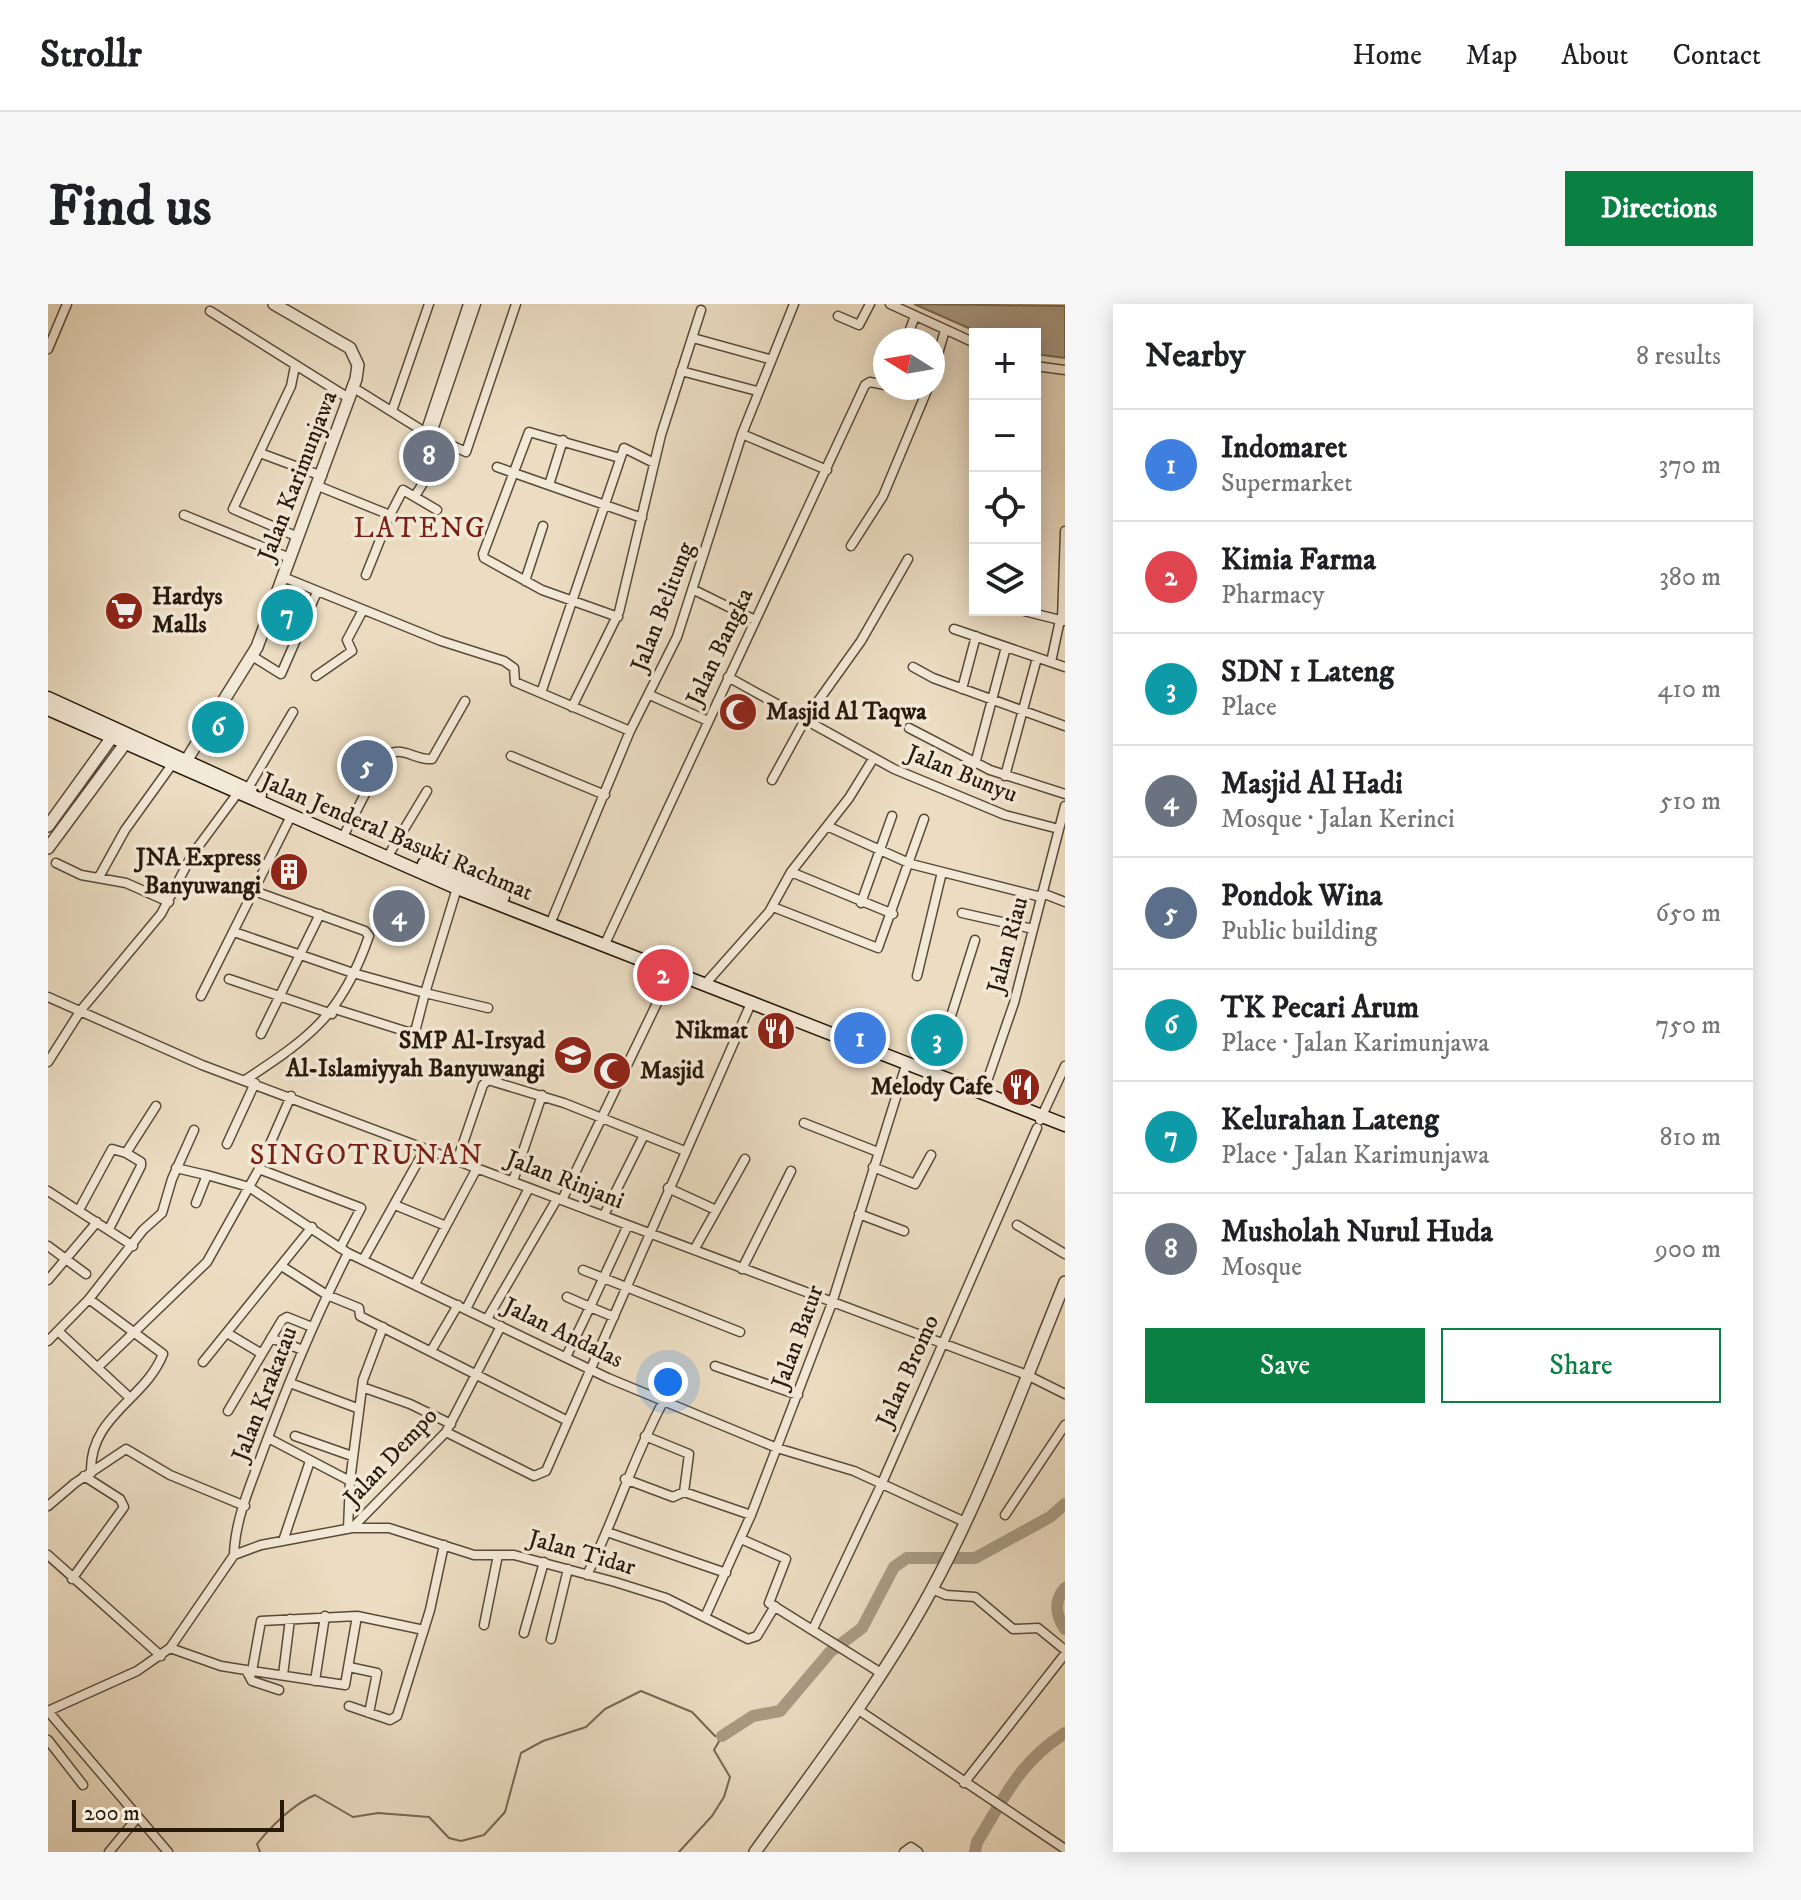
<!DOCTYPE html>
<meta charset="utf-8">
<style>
body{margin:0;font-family:"IM FELL DW Pica",serif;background:#f6f6f6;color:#202124}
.controls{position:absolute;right:24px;top:24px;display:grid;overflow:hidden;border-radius:0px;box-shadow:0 4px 20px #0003}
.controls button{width:72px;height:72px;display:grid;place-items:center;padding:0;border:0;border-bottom:2px solid #e0e0e0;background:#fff;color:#202124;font:40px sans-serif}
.compass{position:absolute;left:825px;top:24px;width:72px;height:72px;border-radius:50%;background:#fff;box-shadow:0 4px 20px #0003;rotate:281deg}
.scale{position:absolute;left:24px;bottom:20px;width:212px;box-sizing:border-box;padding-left:8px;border:4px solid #281a0b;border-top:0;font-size:22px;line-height:28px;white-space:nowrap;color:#281a0b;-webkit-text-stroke:6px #f3e9d7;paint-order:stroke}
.you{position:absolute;left:620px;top:1078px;width:28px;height:28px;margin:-20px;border:6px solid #fff;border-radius:50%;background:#1a73e8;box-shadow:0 0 0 12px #1a73e833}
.badge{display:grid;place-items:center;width:52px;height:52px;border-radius:50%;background:#0b8043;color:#fff;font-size:26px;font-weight:700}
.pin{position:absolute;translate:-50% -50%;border:4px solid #fff;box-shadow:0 2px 8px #0006}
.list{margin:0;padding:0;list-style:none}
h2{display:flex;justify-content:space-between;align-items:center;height:104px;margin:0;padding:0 32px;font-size:34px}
h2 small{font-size:26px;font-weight:400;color:#757577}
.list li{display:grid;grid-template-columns:52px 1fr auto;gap:24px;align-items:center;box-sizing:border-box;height:112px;padding:0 32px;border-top:2px solid #e0e0e0}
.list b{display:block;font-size:30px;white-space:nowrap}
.list p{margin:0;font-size:26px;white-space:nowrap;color:#757577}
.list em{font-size:26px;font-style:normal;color:#757577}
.actions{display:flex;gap:16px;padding:24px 32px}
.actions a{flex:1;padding:18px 0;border:2px solid #0b8043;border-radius:0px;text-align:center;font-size:28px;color:#0b8043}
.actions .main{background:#0b8043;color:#fff}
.icon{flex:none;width:44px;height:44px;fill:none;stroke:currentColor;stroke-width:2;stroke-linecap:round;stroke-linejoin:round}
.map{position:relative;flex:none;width:1017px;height:1548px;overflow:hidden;border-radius:0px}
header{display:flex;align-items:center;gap:48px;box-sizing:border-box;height:112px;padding:0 40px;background:#fff;border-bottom:2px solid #e0e0e0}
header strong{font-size:38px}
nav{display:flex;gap:44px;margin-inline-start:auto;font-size:28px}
.intro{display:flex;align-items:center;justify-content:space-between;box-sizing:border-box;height:192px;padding:0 48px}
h1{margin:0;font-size:56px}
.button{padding:20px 36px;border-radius:0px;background:#0b8043;color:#fff;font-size:28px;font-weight:700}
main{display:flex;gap:48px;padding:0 48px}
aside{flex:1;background:#fff;border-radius:0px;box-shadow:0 4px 20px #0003}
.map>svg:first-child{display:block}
.water{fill:#a99b84;stroke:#756754;stroke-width:2}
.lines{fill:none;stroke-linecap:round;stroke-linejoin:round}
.stream{stroke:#756754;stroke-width:2}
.river{stroke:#a99b84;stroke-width:12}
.minor-casing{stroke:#594b39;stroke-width:11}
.tertiary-casing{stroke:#594b39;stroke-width:14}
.secondary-casing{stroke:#281a0b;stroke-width:15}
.minor{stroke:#f3e9d7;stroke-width:8}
.tertiary{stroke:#f3e9d7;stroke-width:11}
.secondary{stroke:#f3e9d7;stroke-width:12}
.labels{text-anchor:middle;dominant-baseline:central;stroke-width:7;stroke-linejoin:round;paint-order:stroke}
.street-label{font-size:24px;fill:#281a0b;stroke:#f3e9d7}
.poi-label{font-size:24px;font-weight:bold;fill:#281a0b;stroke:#f3e9d7;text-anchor:end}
.quarter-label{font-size:28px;letter-spacing:2px;fill:#7a1f14;stroke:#f3e9d7}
</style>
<header>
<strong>Strollr</strong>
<nav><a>Home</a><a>Map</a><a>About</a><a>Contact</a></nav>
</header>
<div class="intro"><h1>Find us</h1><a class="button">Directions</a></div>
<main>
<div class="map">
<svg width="1017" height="1548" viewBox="0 0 1017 1548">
<rect width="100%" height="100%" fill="#ecddc2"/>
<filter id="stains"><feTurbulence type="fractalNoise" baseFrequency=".0025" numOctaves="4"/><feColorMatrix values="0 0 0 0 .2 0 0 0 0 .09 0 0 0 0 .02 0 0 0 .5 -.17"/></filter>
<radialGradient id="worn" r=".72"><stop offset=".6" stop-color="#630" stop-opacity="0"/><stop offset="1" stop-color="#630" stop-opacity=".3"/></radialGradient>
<path class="water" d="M866,0L1017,2V54L987,50V30H934Z"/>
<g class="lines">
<path class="stream" d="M212,1548L209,1540C223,1522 247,1499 267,1491L305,1513L330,1509L381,1513L401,1534L413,1537L436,1531L457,1508L473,1449L495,1437L538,1423L557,1405L593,1387L644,1408L667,1432H674L666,1446L682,1473L676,1493L664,1512L631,1548"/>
<path class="river" d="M1017,1284C1006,1297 1007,1310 1017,1325
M674,1432L705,1412L732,1407L782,1348L814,1324L846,1263L859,1254H927L1002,1213L1017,1200
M927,1548L929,1538C957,1493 971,1458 1017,1429"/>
<defs>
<path id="minor" d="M842,0L927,39
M162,7L302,95
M790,12L811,21L822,0
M645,34L721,55
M858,36L867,12
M0,45L19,0
M247,62L243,82L185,205L250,233
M987,62L1017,66
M633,67L709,87
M885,67L897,26
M306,84L383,132L418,148L468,0
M344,107L381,0
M377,129L420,0
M694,130L779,166
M383,132L428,0
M212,149L274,172
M449,163L594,214
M501,181L515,136
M270,182L342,211L318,271
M367,192L389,157
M136,211L242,254
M342,211L355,186L389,206
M803,242L835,192L880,84
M235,273L393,337L456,357L466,364L467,378L582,427
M477,277L495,222
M646,286L707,316
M972,306L1016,317
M570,313L494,286L436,254L435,250L481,128L572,154
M1014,316L1017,227
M906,325L1017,363
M204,352L233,370L269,288
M1003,358L1012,316
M865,363L885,374L1017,422
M268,372L304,347L299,336L315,306
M680,373L846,465L957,511L1011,525
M914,385L928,332
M493,389L576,144L606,159
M602,391L660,417
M524,403L571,308L613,131L653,6
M861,424L942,466L1017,490
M463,452L557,491
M927,460L958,343
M957,472L989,354
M724,476L758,414L813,337L860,255
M199,486L245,408
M779,522L863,560L993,593
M298,527L335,455C352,438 366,457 384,455L417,397
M343,547L379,487
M8,559L33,571L78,579L121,598
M743,568L845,610
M51,573L77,526L123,462
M994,589L1017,598
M813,599L844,512
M725,603L830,644L876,515
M914,609L985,625
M505,613L582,427L629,333L694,130L746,0
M186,628L305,669L377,689L409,584
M556,642L817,81L822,78L837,81
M869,672L894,568
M181,675L284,710
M658,679L721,608L743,568L801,494L825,455
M153,692L243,512
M0,693L154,761L979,1071L1017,1090
M287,705L363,729L368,724L377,689L440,704
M213,730L272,610
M0,758L33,706L113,610L144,551L189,490
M885,769L927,636
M197,776C263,733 294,710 321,632L317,627L206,587
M935,789L966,699L1017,502
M992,816L1017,762
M756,819L830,848
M179,840L207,779
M409,857L435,781L440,776L516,799L637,847
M825,863L867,880L883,851
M128,864L158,871
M211,865L313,904L292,944
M465,877L494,791
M620,884L668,906
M0,887L85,942
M514,896L624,668
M148,899L159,871L201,883L300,949L560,1074L729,1144L806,1167L917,1218
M347,901L398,922
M31,906L64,845L78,849L108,802
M811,910L856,927
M556,911L596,831
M969,921L1017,950
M61,925L93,862V858L78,849
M0,942L38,970
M646,946L697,855
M315,956L377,845
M235,963L279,991L311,1004L312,1012L520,1117
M694,965L743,867
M535,966L692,1028
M0,976L49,918
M367,980L429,864
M519,993L542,1003L580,921
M41,995L115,1050C97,1096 41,1112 43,1169
M418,1005L481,884
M439,1015L509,895
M10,1027L82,1094
M179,1029L214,1050
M223,1034L255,1046
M0,1037L41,995L95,926L114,909L124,875L146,826
M383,1047L410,1001
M518,1053L542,1003L566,1013
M155,1058L264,923
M667,1062L750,1091
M50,1063L159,958L211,865L243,792
M242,1079L309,1104
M314,1083L362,1100L403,1120
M180,1107L234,1016L239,1013L264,1023
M398,1128L486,1172L498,1167L704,697
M247,1132L304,1152
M597,1132L641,1150L636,1188
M220,1134L302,1177L300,1225
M577,1175L625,1193L636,1188L703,1211
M302,1177L315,1076L335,1023
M0,1202L27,1179L78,1145L122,1171L197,1202
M957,1211L1017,1121
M304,1224L398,1128L453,1022
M559,1228L678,1269
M693,1235L738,1255L721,1299L833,1369
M235,1237L262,1157
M0,1251L113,1352
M186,1251L213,1241L304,1224H341L426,1251H466L567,1278L618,1294L700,1335L709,1332L727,1302
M186,1251C187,1214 204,1178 216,1144C241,1077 268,1012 300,949
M539,1271C567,1214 585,1154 615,1098
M24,1275L76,1203L72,1195L36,1172
M884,1285L898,1291L927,1293L965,1325L990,1324L1017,1346
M309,1312L297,1381L204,1367L213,1317L309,1312L376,1326
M657,1313L703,1211L784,999L859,758
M436,1321L450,1251
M765,1325L834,1179L989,824
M476,1329L496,1258
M503,1335L520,1265
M122,1344L173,1362L204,1367
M301,1363L329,1369L321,1409
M198,1366L204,1377L231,1386
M235,1371L242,1315
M267,1377L277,1312
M301,1402L342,1416L349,1412L382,1306L396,1241
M809,1405L1017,1545
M0,1407L89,1367L122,1344L186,1251
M0,1407L120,1548
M0,1436L35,1481
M916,1479L1017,1350
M61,1548L89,1514
M856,1548L863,1543L870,1548"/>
<path id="tertiary" d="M138,457L209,343L308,75L310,61L302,44L226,0
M0,522L67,429
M0,544L82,433
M707,1548C768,1463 834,1378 884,1285C937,1187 975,1081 1017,978"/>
<path id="secondary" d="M0,394L212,491
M0,405L409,584L1017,821
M376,560L455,593"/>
</defs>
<use href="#minor" class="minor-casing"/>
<use href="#tertiary" class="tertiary-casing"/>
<use href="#secondary" class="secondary-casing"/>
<use href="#minor" class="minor"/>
<use href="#tertiary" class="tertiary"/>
<use href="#secondary" class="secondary"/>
</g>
<defs>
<symbol id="supermarket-disc" viewBox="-11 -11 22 22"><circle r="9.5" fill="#8f2418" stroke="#f3e9d7"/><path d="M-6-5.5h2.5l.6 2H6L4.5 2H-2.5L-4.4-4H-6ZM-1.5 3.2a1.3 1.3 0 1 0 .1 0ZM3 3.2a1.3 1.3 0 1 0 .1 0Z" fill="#fff"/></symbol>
<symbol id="mosque-disc" viewBox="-11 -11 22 22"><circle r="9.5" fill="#8f2418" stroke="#f3e9d7"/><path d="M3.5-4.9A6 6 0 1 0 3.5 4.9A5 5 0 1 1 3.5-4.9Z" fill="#fff"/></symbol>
<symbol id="building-disc" viewBox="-11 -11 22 22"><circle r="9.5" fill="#8f2418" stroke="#f3e9d7"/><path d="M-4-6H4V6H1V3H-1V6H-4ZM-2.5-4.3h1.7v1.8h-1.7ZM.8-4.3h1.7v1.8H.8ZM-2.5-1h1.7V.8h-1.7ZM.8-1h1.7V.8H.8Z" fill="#fff"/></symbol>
<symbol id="restaurant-disc" viewBox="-11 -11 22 22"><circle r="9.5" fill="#8f2418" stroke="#f3e9d7"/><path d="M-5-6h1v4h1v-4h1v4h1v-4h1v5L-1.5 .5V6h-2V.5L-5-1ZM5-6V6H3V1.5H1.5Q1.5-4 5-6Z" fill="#fff"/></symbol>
<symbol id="school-disc" viewBox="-11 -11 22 22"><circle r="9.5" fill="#8f2418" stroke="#f3e9d7"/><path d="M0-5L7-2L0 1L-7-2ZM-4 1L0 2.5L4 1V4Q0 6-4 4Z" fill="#fff"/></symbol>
</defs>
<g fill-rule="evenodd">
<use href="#supermarket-disc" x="54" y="285" width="44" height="44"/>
<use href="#mosque-disc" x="668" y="386" width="44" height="44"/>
<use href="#building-disc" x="219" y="546" width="44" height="44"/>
<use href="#restaurant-disc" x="706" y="705" width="44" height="44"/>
<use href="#school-disc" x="503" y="729" width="44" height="44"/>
<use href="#mosque-disc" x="542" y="745" width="44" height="44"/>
<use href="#restaurant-disc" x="951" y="761" width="44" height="44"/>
</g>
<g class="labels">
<g class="street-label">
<text transform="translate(250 172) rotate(-69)">Jalan Karimunjawa</text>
<text transform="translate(615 303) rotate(-69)">Jalan Belitung</text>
<text transform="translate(672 343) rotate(-65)">Jalan Bangka</text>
<text transform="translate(914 470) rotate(22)">Jalan Bunyu</text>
<text transform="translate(349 533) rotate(23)">Jalan Jenderal Basuki Rachmat</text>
<text transform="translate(960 641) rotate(-75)">Jalan Riau</text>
<text transform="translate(517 876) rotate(21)">Jalan Rinjani</text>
<text transform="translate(515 1029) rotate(26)">Jalan Andalas</text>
<text transform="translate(750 1033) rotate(-70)">Jalan Batur</text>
<text transform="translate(860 1067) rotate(-66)">Jalan Bromo</text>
<text transform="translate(217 1090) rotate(-69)">Jalan Krakatau</text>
<text transform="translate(343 1153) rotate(-47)">Jalan Dempo</text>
<text transform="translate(534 1249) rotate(16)">Jalan Tidar</text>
</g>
<g class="poi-label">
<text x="104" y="293" text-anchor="start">Hardys<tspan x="104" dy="28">Malls</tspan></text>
<text x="718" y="408" text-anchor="start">Masjid Al Taqwa</text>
<text x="213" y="554">JNA Express<tspan x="213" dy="28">Banyuwangi</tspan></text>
<text x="700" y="727">Nikmat</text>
<text x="497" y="737">SMP Al-Irsyad<tspan x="497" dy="28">Al-Islamiyyah Banyuwangi</tspan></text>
<text x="592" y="767" text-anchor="start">Masjid</text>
<text x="945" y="783">Melody Cafe</text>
</g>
<g class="quarter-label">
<text x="372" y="224">LATENG</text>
<text x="319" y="851">SINGOTRUNAN</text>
</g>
</g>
<rect width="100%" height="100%" filter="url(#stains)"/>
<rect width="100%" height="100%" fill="url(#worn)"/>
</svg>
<div class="controls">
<button>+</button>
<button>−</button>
<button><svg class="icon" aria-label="locate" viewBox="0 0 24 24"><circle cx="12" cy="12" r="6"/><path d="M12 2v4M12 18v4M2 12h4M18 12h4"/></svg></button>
<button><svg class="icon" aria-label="layers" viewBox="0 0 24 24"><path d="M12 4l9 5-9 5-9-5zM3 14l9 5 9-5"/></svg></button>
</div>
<svg class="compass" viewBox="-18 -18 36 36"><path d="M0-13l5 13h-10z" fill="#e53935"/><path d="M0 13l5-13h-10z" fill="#757577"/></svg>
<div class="scale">200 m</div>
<div class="you"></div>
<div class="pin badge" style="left:812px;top:734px;background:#3f7fe0">1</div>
<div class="pin badge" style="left:615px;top:671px;background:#e0444e">2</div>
<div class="pin badge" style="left:889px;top:736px;background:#0f9aa8">3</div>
<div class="pin badge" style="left:351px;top:612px;background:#6b7280">4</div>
<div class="pin badge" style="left:319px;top:462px;background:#5c6f8a">5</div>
<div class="pin badge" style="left:170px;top:423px;background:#0f9aa8">6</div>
<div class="pin badge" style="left:239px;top:311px;background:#0f9aa8">7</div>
<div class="pin badge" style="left:381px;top:152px;background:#6b7280">8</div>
</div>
<aside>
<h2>Nearby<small>8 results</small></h2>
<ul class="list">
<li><span class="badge" style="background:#3f7fe0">1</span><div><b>Indomaret</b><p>Supermarket</p></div><em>370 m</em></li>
<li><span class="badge" style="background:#e0444e">2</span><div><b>Kimia Farma</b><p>Pharmacy</p></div><em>380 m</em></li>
<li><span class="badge" style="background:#0f9aa8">3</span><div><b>SDN 1 Lateng</b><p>Place</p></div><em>410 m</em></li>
<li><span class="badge" style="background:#6b7280">4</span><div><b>Masjid Al Hadi</b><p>Mosque · Jalan Kerinci</p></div><em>510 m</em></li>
<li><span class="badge" style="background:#5c6f8a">5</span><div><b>Pondok Wina</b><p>Public building</p></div><em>650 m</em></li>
<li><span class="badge" style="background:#0f9aa8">6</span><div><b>TK Pecari Arum</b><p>Place · Jalan Karimunjawa</p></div><em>750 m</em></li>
<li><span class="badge" style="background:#0f9aa8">7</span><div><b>Kelurahan Lateng</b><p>Place · Jalan Karimunjawa</p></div><em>810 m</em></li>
<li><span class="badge" style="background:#6b7280">8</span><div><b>Musholah Nurul Huda</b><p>Mosque</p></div><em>900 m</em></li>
</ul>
<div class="actions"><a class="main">Save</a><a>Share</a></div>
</aside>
</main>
